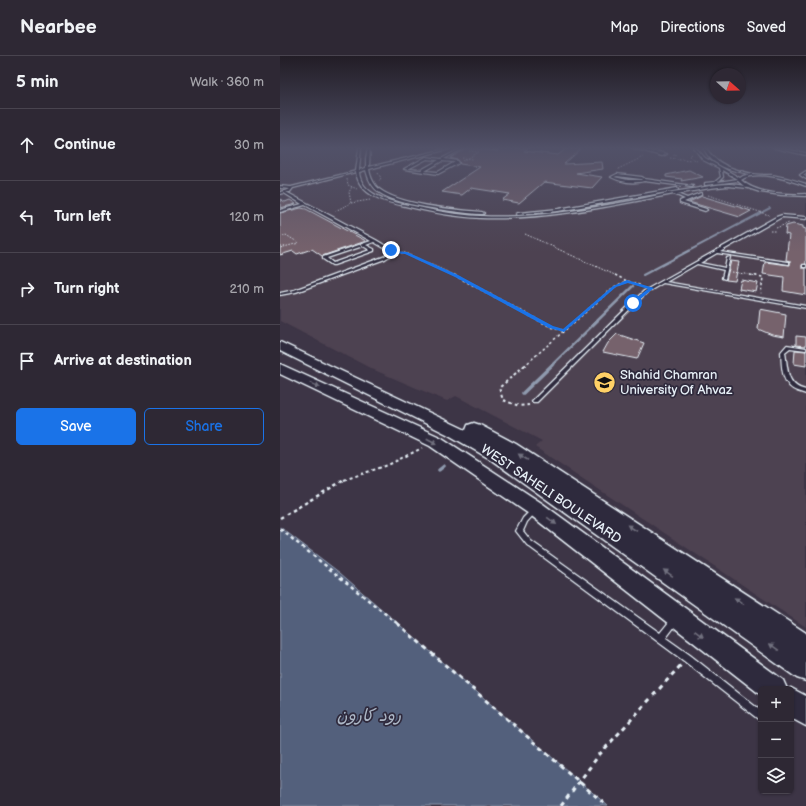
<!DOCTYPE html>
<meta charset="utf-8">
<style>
body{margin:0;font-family:"Balsamiq Sans","Playpen Sans Arabic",sans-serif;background:#36303c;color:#f1f3f6}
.controls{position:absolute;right:12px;bottom:12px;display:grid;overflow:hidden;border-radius:6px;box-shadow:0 1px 3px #0004}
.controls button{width:36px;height:36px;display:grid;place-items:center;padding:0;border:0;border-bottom:1px solid #49444f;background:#2e2834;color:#f1f3f6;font:20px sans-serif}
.compass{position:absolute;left:430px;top:12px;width:36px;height:36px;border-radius:50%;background:#2e2834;box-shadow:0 1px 3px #0004;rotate:110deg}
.stop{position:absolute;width:12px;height:12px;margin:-9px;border:3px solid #1a73e8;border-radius:50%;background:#fff}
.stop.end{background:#1a73e8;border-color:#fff;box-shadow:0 1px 4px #0008}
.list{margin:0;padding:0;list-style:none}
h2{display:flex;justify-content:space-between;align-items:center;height:52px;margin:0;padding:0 16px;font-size:17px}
h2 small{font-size:13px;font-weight:400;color:#a7a6ac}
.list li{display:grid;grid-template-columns:26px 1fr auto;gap:12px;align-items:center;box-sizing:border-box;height:72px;padding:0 16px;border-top:1px solid #49444f}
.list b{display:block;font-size:15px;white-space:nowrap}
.list em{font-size:13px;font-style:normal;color:#a7a6ac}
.actions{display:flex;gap:8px;padding:12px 16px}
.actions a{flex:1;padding:9px 0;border:1px solid #1a73e8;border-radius:6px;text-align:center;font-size:14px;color:#1a73e8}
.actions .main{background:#1a73e8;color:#fff}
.icon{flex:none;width:22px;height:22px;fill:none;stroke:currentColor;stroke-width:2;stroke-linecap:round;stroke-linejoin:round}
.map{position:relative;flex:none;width:526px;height:750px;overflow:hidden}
header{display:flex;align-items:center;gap:24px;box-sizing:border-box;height:56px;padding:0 20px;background:#2e2834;border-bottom:1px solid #49444f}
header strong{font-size:19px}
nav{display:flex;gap:22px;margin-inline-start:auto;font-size:14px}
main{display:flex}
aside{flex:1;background:#2e2834}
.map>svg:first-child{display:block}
.built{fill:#4e4251}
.water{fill:#53607c;stroke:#8f9aae}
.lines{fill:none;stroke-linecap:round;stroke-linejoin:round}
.stream-far2{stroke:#8f9aae;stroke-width:2}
.stream-far1{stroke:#8f9aae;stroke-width:2.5}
.stream{stroke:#8f9aae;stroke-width:3.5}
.building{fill:#76626c;stroke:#e8f1f8}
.lane-casing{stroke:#e8f1f8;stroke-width:2.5}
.primary-casing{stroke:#e8f1f8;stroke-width:3}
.path-far4{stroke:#e8f1f8;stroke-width:1;stroke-dasharray:1.5 1.5;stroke-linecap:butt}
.path-far3{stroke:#e8f1f8;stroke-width:1.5;stroke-dasharray:2.5 2.5;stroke-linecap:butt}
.path-far2{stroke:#e8f1f8;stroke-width:2;stroke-dasharray:3 3;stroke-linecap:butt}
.path-far1{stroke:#e8f1f8;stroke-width:2.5;stroke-dasharray:3.5 3.5;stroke-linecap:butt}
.path{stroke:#e8f1f8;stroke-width:3;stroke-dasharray:4.5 4.5;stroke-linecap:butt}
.lane{fill:#2f2a3d;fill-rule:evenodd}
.primary{fill:#2f2a3d;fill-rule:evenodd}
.oneway{fill:#70707e}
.route{fill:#1a73e8}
.labels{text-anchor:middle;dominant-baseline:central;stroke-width:3.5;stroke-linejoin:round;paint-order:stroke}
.poi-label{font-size:13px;fill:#e8f1f8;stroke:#2f2a3d;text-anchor:start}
.street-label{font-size:13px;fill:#e8f1f8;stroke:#2f2a3d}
.near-water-label{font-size:17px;font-style:italic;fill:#acb7c6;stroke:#2f2a3d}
</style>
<header>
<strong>Nearbee</strong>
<nav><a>Map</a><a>Directions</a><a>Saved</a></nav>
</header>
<main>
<aside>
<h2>5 min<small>Walk · 360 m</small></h2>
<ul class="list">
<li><svg class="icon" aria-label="ahead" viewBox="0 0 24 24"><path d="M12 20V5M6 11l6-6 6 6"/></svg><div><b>Continue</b></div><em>30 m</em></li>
<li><svg class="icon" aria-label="left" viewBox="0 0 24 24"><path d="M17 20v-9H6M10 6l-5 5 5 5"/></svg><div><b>Turn left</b></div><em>120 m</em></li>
<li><svg class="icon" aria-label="right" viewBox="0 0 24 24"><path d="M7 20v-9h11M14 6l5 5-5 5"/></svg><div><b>Turn right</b></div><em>210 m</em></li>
<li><svg class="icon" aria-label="arrive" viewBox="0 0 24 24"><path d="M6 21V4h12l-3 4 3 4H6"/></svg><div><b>Arrive at destination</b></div></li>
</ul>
<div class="actions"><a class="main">Save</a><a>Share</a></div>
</aside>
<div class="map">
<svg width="526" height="750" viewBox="0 0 526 750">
<rect width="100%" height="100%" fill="#3d3546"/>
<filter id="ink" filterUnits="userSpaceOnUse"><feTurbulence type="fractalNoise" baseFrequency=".025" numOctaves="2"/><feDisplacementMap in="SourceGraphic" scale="8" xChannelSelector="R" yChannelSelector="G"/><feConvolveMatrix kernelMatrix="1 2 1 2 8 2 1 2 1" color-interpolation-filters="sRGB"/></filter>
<g filter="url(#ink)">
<path class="built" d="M0,92H526V571L255,391L262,385L176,340L167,345L92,313L0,265Z"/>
<path class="water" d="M0,471L60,517L328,750H0Z"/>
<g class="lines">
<path class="stream-far2" d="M363,219L490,152"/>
<path class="stream-far1" d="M271,310L353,230"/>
<path class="stream" d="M243,337L272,309
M159,414L164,410"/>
</g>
<path class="building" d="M188,92L218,95L217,92H249L244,95L278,99L287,92L301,93L284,108L322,106L323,113L296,117L322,121L312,132L264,126L239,147L222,144L230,138L191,132L182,139L162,136L200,111L180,108L178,104L170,102Z
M409,114L423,121L401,125L402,123L386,121V119Z
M422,140L459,151L471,155L460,161L409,146Z
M0,143L5,146L10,144L16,148L0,152Z
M21,152L26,153L86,185L42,200L32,193L17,198L13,195L0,199V157Z
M513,168L523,170V172L526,173V208L522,209V212H526V239L503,235L504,221L483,218L485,206L510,209V205L506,204L509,179L505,178L506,170Z
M451,205L459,206L455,225L446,224Z
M461,224L478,227L476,236L459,233Z
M480,253L506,258L504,281L492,279L478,273Z
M337,278L364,287L357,303L323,296L328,287Z
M516,280L526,281V290L516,289Z
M515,294L526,295V310L514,308Z"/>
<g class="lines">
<defs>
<path id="lane" d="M79,92H81L79,114L86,112V102L88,92H90L89,111L169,92V93L89,113C90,119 92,125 96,130C113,149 177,154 202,156L204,157L203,158C193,158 182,156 172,155C152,152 117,148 100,137C92,131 88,123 86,114L79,116C81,139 109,145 128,149C152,154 175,159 200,160C250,163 301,154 351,145C365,142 379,139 392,136C399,135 406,134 413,133C425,131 437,128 449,128C454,128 459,129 464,130L458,125L425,129V127L435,126L441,121L439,112L423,104L414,92H416L425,102L460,122L463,120L470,118C453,115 430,110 424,92H426C436,109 455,114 473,118C479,119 486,119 492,119C504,121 515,124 526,128V130C509,124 477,113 461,124C476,138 506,139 526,138V140L501,139L480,136L468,132L448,130L430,132L397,138L407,142L421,137V139L404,146L426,153L427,154L425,155L400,147V145L405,143L394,138C330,150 266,164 200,162C175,161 150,156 125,150C106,146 79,140 76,116L13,132L10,136H6L96,184L116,196L105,203L16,236L0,239V237L14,234L103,201L111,196L94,186L86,189L94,193V195L54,209H52L43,203V201L91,185L25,149L0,156V154L22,148L4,137L0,138V136L8,134L10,133L0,132V130L11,131L76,115ZM442,114L458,123L438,126L443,121ZM83,190L90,194L53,207L47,202Z
M182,92H184L164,103L178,105L179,107L158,118L124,113L146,101L161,103ZM147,103L159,104L141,114L128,113ZM162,105L175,106L158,116L145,115Z
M353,92H355L383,98L362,92H364L387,98L382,100Z
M494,92H496L526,97V99Z
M526,115V117L523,119L526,121V123L520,119Z
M337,118L362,121L365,123L413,130L412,131L364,125C353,128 340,126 331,121ZM337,120L361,123L362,124H348L334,121Z
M397,132L398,134L278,155L238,159L236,158L238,157L278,153Z
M502,159L526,161V163L502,161L440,196L508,206H509V208L437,197L420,207L445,212L447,202L450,201L445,223L442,222L444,214L417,208L386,226L526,250V252L383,227L366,237L257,346H253L252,345L253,344L364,235L496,161Z
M523,209H526V211H523Z
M507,289L526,292V294L510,292L505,296C508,313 506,330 526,334V338C523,337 520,336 517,335C501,329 502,310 501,296Z
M252,453H256L257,455L247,466L243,475L251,485L380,577L393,561L396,560L399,561L400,563L399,565L386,582L410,599L481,655V664L478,663L404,605L247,489L236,475L243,462Z"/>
<path id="primary" d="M0,286L186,374L188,369L194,367L200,369L236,388L526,577V625L517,622L210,403L167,378L0,295Z
M0,308L162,382L263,448L503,624L507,633H481V639L249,458L150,390L0,318Z
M511,632L526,640V670L511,662V633H508Z"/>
</defs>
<use href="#lane" class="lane-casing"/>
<use href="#primary" class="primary-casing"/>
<path class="path-far4" d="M191,94L195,92
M392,96L396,99L392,100
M412,98L409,100L417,105
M182,102L193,103
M390,102L412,104
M183,105L199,96L189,95
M338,113L363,101
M98,117L101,122L99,125
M67,123L68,129L77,133
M428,139L489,159
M71,147L90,144
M55,155L71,147L69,136L72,131
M496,172L509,167
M490,175H495
M245,178L337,220
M0,181L6,179L19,187L0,192
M121,197H125L176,220
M452,216L477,220"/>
<path class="path-far3" d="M174,219L271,271L284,275
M335,219L347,225
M470,219L483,221L481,238
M244,310L334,231L347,225L362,230"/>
<path class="path-far2" d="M245,309L219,332L223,344L239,350L249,349
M64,424L108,409L142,392"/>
<path class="path-far1" d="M0,462L66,423
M0,473L118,568"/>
<path class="path" d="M117,567L327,750
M281,750L319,699L401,609"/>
<use href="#lane" class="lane"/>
<use href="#primary" class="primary"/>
</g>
<defs><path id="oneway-solid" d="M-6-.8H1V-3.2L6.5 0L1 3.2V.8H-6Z"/></defs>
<g class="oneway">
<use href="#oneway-solid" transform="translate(35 329) rotate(25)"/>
<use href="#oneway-solid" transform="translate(152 385) rotate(28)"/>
<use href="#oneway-solid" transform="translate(243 401) rotate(-147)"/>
<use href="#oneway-solid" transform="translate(272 465) rotate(37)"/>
<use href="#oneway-solid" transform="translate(352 472) rotate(-147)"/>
<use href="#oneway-solid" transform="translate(388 517) rotate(-145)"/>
<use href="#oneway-solid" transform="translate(459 545) rotate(-146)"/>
<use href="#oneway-solid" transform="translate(419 578) rotate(37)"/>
<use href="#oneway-solid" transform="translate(494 591) rotate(-145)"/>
</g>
</g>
<linearGradient id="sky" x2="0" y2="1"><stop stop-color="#221d26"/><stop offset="0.47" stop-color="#515168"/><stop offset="1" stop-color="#515168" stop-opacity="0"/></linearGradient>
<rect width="526" height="196" fill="url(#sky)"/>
<path class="route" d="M111,193L115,195L127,196L178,219L273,270L283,273L333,230L347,224L374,232L353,249L351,246L368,233L348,227L336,231L284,276L269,272L175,221L125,198L112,197L109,194Z"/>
<defs>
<symbol id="university-disc" viewBox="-11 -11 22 22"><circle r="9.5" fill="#ffd166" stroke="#2f2a3d"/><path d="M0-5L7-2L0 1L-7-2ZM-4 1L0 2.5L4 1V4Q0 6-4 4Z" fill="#111"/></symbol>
</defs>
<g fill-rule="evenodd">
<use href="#university-disc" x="312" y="314" width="25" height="25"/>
</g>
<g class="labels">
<g class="poi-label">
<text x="340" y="319">Shahid Chamran<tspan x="340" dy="15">University Of Ahvaz</tspan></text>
</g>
<g class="street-label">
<text transform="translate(271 438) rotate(34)">WEST SAHELI BOULEVARD</text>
</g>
<g class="near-water-label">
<text x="89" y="660">رود کارون</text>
</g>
</g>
</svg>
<div class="controls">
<button>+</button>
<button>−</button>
<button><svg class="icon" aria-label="layers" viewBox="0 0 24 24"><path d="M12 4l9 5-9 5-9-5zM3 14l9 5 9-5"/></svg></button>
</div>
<svg class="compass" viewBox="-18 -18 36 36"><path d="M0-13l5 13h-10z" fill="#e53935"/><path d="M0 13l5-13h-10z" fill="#a7a6ac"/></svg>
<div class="stop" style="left:353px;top:247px"></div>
<div class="stop end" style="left:111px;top:194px"></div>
</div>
</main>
